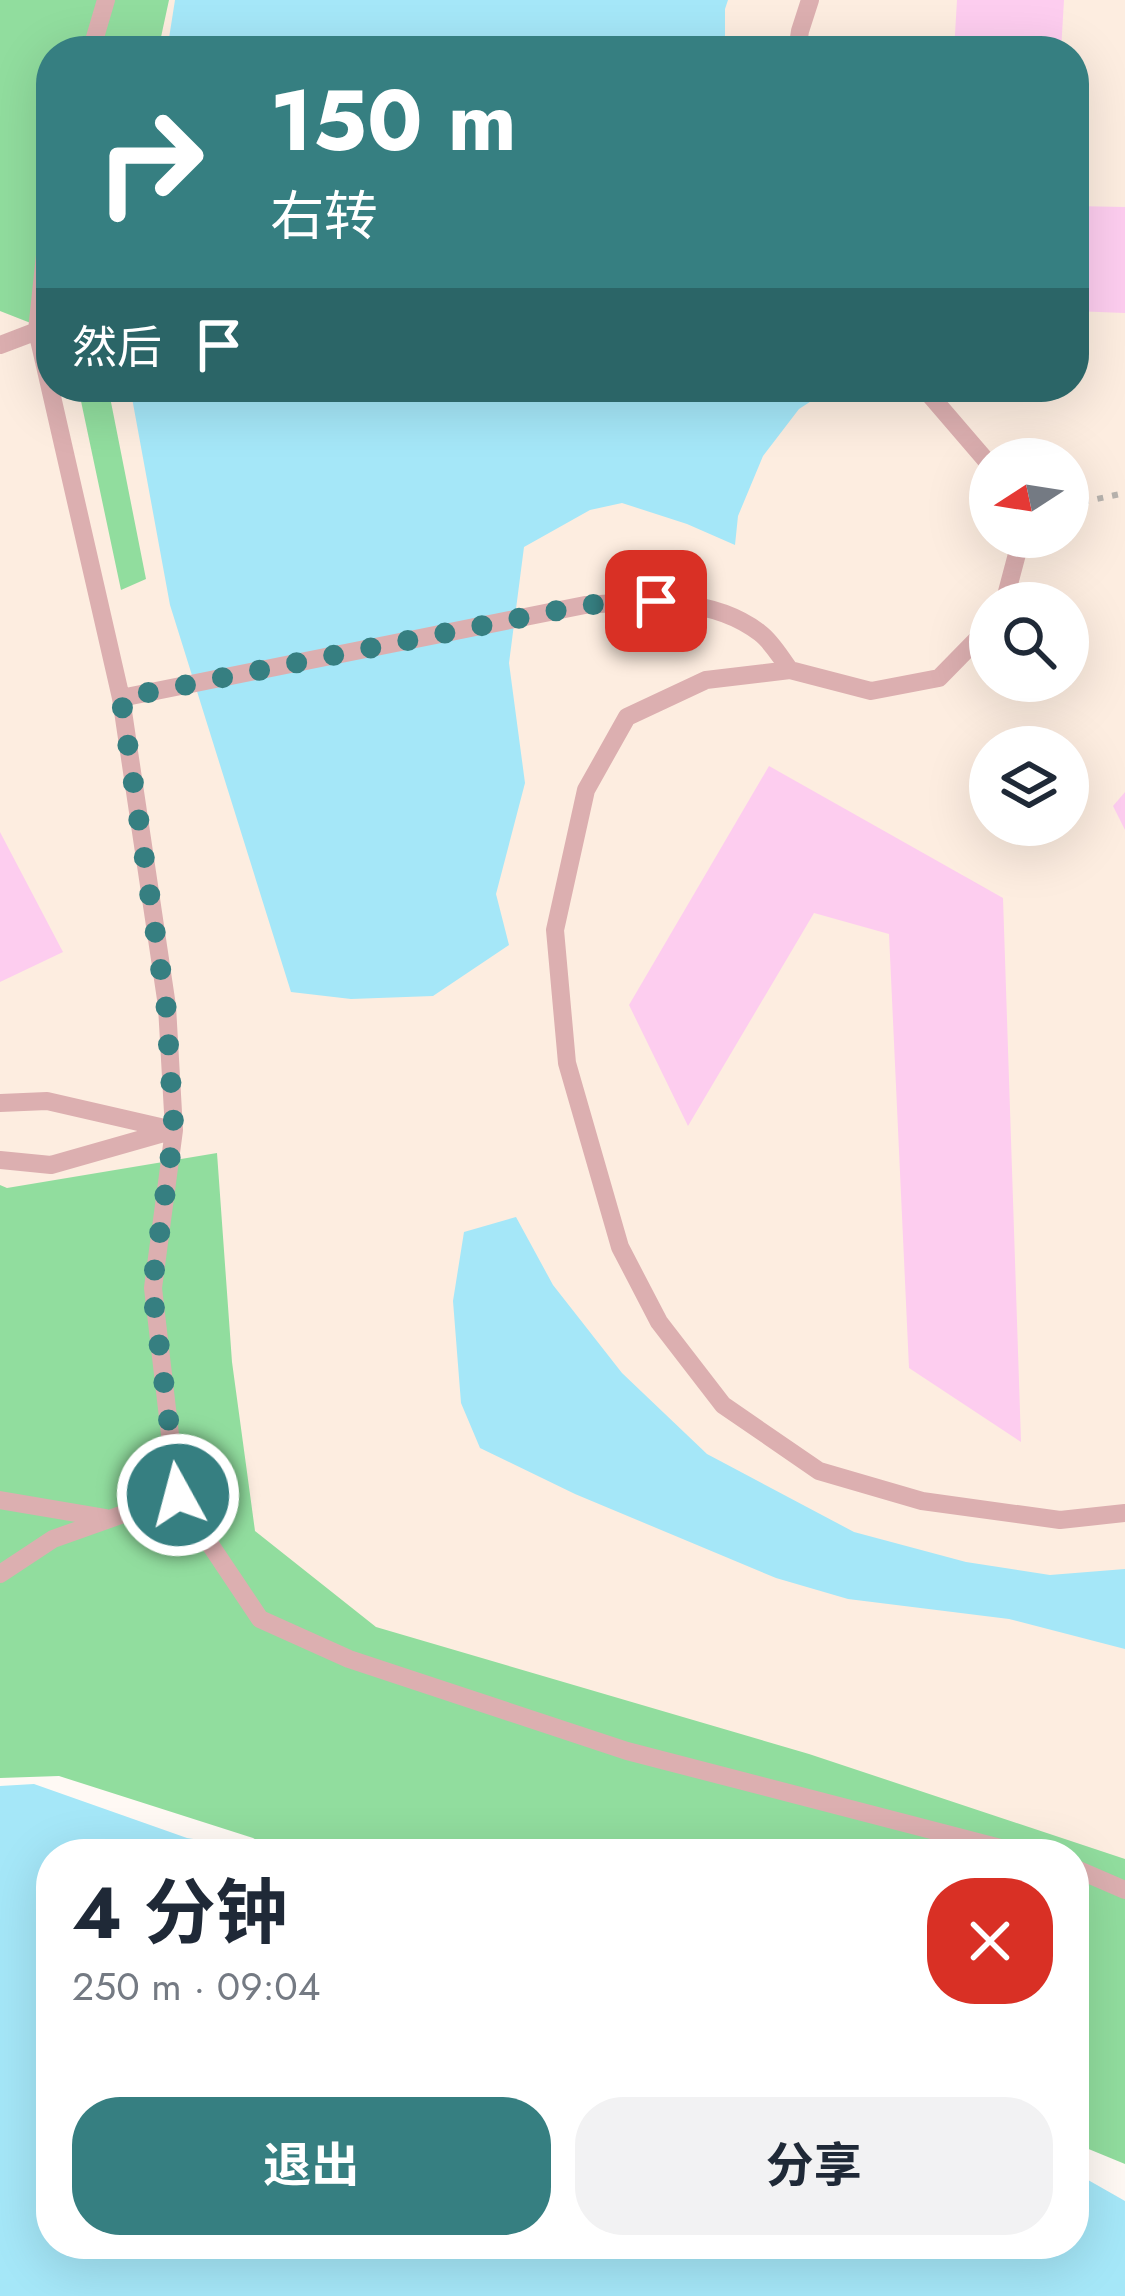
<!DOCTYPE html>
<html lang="zh">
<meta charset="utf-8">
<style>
body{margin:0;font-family:Jost,"Noto Sans SC",sans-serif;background:#f2f2f3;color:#1f2937;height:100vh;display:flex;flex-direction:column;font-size:45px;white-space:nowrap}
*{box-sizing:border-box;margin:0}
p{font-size:39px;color:#747a83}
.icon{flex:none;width:66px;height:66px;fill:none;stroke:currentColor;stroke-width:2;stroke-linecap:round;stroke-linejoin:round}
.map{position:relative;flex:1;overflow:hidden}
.sheet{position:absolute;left:36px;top:1839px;width:1053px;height:420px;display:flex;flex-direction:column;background:#fff;border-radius:48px;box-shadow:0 12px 48px #0002}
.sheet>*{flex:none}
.banner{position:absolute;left:36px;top:36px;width:1053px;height:366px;border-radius:48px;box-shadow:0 12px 48px #0002;background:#367f81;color:#fff;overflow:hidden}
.needle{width:78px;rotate:258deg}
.buttons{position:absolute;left:969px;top:438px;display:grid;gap:24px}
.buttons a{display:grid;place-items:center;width:120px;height:120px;border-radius:50%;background:#fff;box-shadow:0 12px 48px #0002;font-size:60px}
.pin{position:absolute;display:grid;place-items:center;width:102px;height:102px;color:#fff;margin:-51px;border-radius:24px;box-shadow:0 6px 18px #0006}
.me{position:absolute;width:132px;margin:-66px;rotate:353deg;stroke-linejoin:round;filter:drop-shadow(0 0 9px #0008)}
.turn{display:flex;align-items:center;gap:42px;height:252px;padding:0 36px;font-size:54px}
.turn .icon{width:156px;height:156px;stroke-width:2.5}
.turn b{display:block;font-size:84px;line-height:102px}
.then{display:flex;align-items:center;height:114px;padding:0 36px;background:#0003;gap:24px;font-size:45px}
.round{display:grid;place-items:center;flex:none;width:126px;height:126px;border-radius:48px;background:#f2f2f3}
.headline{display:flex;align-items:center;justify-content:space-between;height:204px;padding:0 36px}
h1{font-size:72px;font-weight:700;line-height:90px}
.button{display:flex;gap:24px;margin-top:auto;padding:24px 36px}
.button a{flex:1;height:138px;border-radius:48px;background:#367f81;color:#fff;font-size:48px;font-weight:700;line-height:138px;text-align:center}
.button a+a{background:#f2f2f3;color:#1f2937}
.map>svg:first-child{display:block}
.built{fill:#fdede0;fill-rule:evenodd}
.forest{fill:#91dd9e}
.water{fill:#a5e7f8}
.building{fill:#fdcdef}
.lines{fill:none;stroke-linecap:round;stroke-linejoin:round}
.path{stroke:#b8b3ae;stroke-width:6;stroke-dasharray:6 9;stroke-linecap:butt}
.service{stroke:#dcafb0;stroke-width:18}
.route{stroke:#367f81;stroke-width:21;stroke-dasharray:0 37.8}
</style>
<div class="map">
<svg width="1125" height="2296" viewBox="0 0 1125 2296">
<rect width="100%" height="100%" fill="#fff9f4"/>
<path class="built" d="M0,0H1125V2127L1074,1854L0,1656ZM51,51H1074V387H51ZM990,459H1068V537H990ZM990,603H1068V681H990ZM990,747H1068V825H990Z"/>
<path class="forest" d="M0,0H169L158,51H51V331L0,311Z
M78,387H108L146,579L121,590Z
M217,1153L232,1362L255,1531L376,1627L809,1754L1125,1859V2164L1074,2143V1854H282L253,1838L59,1776L0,1778V1185L7,1188Z"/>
<path class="water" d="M175,0H728L725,9V51H167Z
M130,387H833L799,409L763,456L738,516L735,545L687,524L622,503L590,510L524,547L509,663L525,783L496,894L509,945L433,996L351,999L291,992L170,605Z
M516,1217L553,1285L622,1373L707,1454L854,1532L966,1562L1050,1575L1125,1569V1649L1009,1619L848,1599L776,1578L575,1494L480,1448L461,1403L453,1301L464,1232Z
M34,1784L187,1838L244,1847L257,1854H51V2244H1074V2172L1125,2201V2296H0V1786Z"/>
<path class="building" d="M957,0H1064L1061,51H954Z
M1074,206L1125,207V313L1074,311Z
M769,766L1003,898L1021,1442L909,1368L889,934L814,913L688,1126L629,1005Z
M1125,792V830L1113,806Z
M0,832L63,952L0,982Z"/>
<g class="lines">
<path class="path" d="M1068,505L1125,493"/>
<path class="service" d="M91,51L106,0
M797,51L800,31L810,0
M51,198L37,331L121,698L167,1006L174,1130L153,1288L177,1495L260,1619L349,1659L627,1751L1024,1854
M0,345L37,331
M923,387L990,465
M1004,603L1017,554L1014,537
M990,626L939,678L871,691L790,670L706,680L627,717L586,790L555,930L567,1063L620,1247L659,1322L723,1405L819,1471L922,1501L1060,1520L1125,1513
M121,698L585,605C643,601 711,595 760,633C772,642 781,658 790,670
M0,1103L47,1101L169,1129
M0,1160L51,1165L174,1130
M0,1500L106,1518
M0,1574L53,1539L177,1495
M1074,1868L1125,1890"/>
</g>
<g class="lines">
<path class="route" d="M178,1495L152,1288L174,1130L166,1006L121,698L585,605L656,601"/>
</g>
</svg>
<div class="buttons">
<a><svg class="needle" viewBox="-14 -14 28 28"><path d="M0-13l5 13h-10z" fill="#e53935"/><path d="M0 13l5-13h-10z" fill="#747a83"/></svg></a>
<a><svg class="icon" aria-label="search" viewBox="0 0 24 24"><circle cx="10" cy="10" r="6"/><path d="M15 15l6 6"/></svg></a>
<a><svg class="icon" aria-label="layers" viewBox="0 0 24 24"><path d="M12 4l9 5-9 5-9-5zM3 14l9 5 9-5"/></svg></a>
</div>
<div class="pin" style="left:656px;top:601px;background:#d93025"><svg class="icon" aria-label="arrive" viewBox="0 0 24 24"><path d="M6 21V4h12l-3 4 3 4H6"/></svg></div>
<svg class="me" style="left:178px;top:1495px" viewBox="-20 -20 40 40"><circle r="17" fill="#367f81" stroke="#fff" stroke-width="3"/><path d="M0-11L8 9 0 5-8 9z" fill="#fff"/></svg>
<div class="banner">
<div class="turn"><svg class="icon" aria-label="right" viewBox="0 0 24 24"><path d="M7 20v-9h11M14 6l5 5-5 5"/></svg><div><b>150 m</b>右转</div></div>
<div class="then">然后<svg class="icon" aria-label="arrive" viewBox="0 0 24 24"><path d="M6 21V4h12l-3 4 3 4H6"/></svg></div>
</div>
<section class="sheet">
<div class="headline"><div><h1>4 分钟</h1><p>250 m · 09:04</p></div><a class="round" style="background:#d93025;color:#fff"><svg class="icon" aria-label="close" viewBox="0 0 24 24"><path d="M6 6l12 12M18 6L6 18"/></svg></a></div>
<div class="button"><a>退出</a><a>分享</a></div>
</section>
</div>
